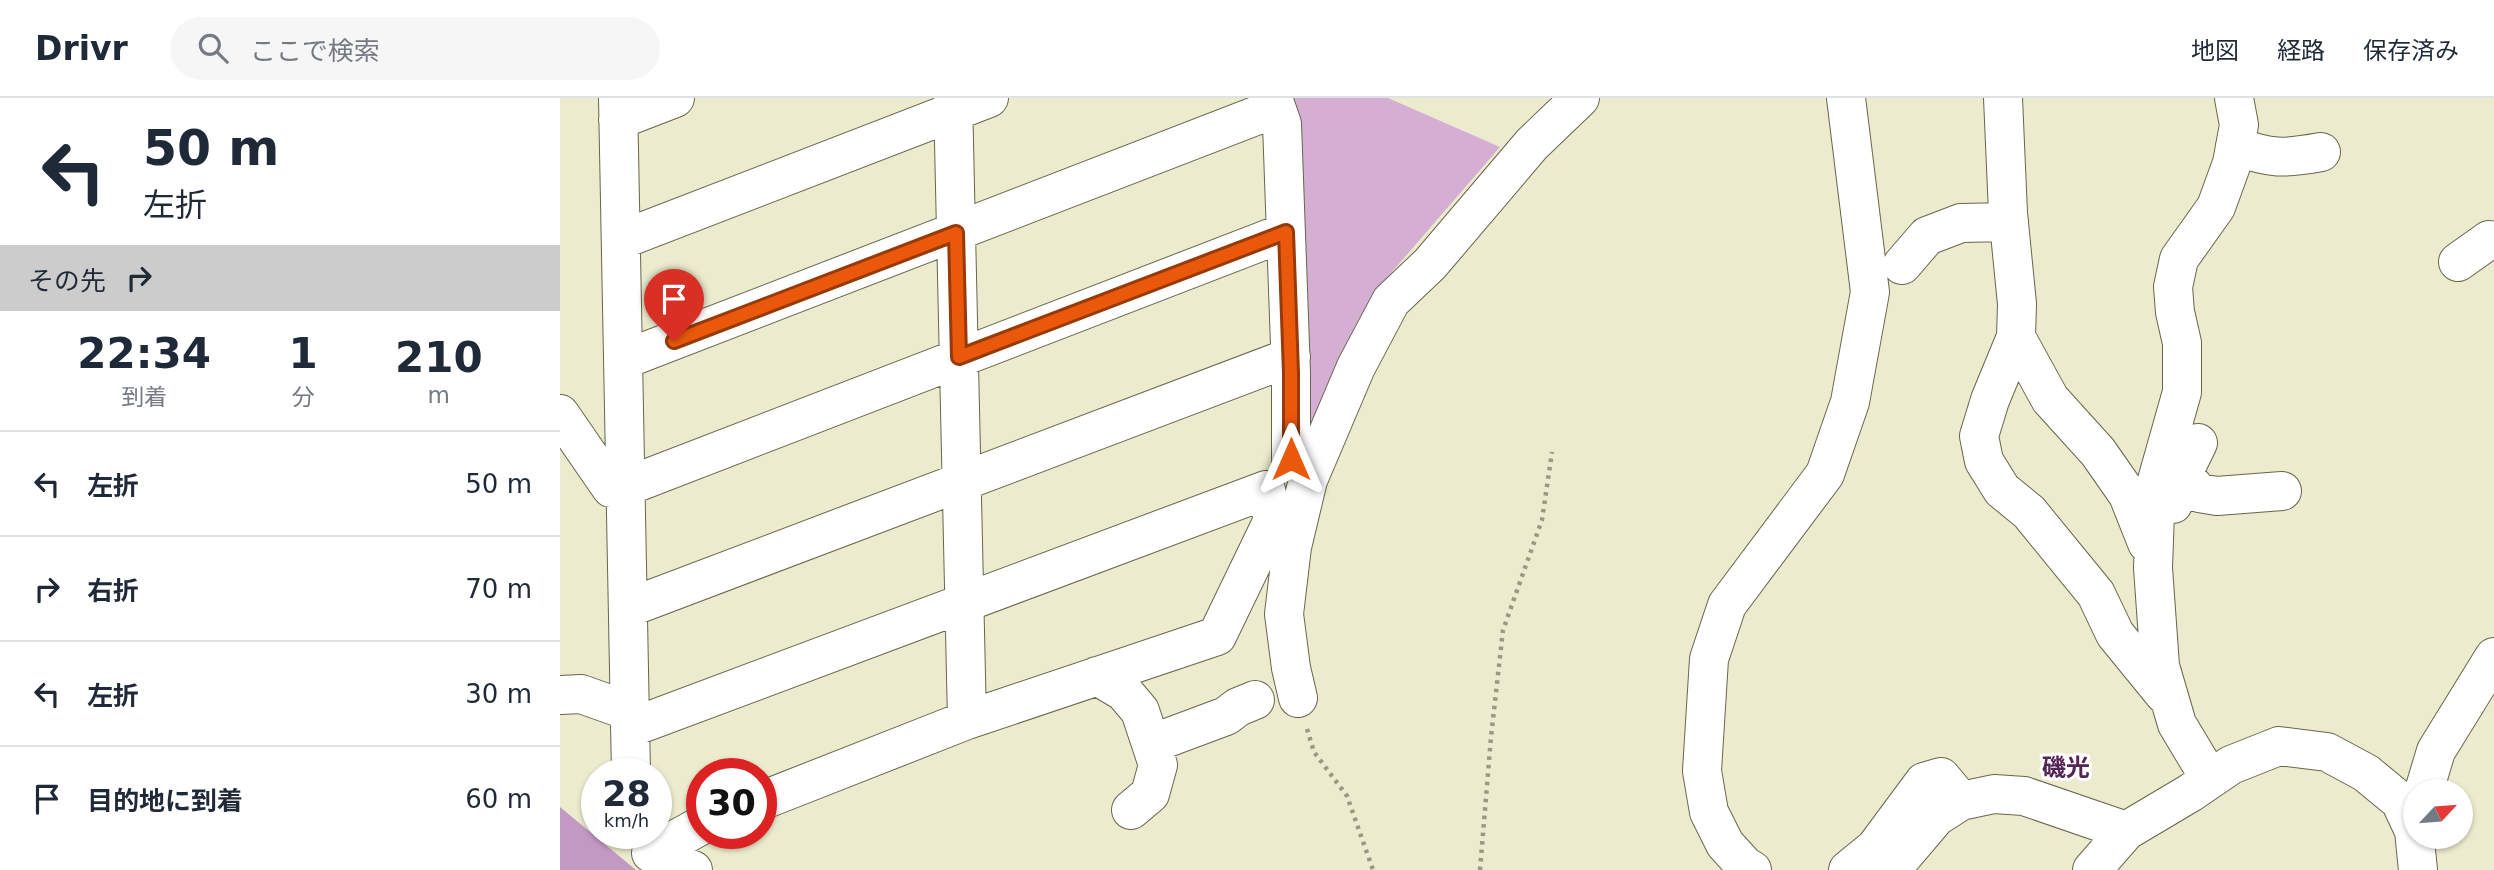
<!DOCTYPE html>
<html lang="ja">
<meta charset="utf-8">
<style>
body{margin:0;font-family:"DejaVu Sans","Noto Sans JP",sans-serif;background:#f6f6f7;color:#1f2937;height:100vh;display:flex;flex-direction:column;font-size:26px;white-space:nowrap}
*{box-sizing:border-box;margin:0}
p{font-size:23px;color:#747a83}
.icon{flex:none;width:38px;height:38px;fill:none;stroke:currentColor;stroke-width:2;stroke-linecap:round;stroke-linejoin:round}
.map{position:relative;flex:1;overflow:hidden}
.panel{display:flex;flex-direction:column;background:#fff;width:560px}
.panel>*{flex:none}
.guide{background:#fff;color:#1f2937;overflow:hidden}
.needle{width:46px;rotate:64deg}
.controls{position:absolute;left:1843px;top:681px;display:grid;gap:14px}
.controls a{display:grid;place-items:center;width:70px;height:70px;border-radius:50%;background:#fff;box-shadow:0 2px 5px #0004;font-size:35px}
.speed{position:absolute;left:21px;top:660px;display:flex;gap:14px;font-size:35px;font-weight:700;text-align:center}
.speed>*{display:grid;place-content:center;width:91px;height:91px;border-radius:50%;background:#fff;box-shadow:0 2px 5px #0004;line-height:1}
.speed small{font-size:18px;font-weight:400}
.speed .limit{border:10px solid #d22;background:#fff;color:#111}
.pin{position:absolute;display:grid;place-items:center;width:60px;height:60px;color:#fff;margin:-72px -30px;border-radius:50% 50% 50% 0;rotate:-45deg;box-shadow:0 0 7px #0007}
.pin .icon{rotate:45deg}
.me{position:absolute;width:77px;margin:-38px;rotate:0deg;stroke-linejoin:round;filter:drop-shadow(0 0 5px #0008)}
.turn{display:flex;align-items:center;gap:24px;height:147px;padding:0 28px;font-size:32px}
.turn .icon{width:91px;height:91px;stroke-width:2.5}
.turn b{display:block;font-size:49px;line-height:60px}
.then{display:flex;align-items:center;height:66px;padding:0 28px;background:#0003;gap:14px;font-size:26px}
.eta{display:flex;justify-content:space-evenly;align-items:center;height:119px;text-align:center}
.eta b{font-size:42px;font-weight:800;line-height:49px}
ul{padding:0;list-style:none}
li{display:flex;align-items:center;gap:21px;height:105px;padding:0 28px;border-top:2px solid #e0e1e3}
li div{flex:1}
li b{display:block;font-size:26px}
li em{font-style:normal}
header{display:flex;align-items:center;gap:42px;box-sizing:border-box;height:98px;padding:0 35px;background:#fff;border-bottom:2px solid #e0e1e3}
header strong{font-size:33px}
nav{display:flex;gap:38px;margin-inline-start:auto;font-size:24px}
.search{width:490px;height:63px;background:#f6f6f7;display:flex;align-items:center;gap:18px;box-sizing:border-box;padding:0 24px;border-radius:38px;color:#747a83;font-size:26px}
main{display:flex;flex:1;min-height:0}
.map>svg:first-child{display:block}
.green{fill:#d5aed4}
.forest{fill:#c299c2}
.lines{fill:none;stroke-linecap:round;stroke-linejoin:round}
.minor-casing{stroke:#67654c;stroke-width:40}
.path{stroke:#9a9883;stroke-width:4.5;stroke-dasharray:3.5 5;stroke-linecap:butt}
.minor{stroke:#fff;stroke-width:38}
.route-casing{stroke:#983908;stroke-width:18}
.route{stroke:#ea580c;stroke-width:12}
.labels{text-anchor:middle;stroke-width:6;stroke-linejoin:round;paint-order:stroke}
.quarter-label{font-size:24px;font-weight:bold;fill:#542455;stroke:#fff}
</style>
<header>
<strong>Drivr</strong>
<div class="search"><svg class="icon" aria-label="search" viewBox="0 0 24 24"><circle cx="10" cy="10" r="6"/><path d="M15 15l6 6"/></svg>ここで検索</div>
<nav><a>地図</a><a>経路</a><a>保存済み</a></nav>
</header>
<main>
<section class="panel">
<div class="guide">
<div class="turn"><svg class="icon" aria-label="left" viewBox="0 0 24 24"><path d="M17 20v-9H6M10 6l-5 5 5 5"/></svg><div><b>50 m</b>左折</div></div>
<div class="then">その先<svg class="icon" aria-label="right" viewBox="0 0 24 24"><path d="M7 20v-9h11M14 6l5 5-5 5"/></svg></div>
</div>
<div class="eta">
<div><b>22:34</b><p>到着</p></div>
<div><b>1</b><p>分</p></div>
<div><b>210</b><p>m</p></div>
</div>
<ul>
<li><svg class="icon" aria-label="left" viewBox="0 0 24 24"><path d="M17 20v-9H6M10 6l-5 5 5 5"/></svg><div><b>左折</b></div><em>50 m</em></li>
<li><svg class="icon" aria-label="right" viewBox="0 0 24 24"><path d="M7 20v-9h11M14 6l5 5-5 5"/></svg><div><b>右折</b></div><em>70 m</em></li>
<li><svg class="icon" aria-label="left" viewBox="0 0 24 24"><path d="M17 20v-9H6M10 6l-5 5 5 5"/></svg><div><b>左折</b></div><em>30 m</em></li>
<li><svg class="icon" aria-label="arrive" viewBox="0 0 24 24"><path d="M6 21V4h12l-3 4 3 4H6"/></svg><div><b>目的地に到着</b></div><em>60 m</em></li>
</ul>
</section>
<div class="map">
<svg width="1934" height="772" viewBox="0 0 1934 772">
<rect width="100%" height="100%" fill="#edebce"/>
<path class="green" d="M728,0H828L940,49L812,197L745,349Z"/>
<path class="forest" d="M0,709L76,772H0Z"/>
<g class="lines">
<g class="minor-casing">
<path id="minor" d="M58,0L71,676
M713,0L722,26L731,275V361
M1443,0L1448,115L1457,206L1456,239L1490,301L1538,354L1568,397L1587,445
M58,22L115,0
M1675,48C1711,61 1723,61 1761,54
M61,142L429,0
M1898,164L1929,142L1934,143
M1342,167L1367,138L1401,125L1449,124
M1456,239L1430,302L1419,338L1424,363L1442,392L1469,414L1536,496L1555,536L1604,596
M63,262L716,10
M0,316L51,390L65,389L726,134
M1623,376L1639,395L1657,398L1722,393
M1613,406L1616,390L1638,345
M68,510L731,259
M537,578L564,594L580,613L598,667L590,696L571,712
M0,597L21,596L69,613
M738,600L731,570L724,516L732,449L748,382L796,269L831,203L870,166L972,46L1020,0
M70,630L706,392L713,422L657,538L407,622
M591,646L666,618L678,609L695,602
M1650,681L1617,626L1600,568L1593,470L1596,386L1622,294V245L1615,214L1613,189L1619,161L1656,109L1672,65L1679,27L1674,0
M1864,693L1876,653L1934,559
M201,703L407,622L393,0
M91,755L142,727
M91,755L133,772
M1192,772L1185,768L1165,746L1149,714L1142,673L1149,561L1167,507L1265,376L1290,304L1310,194L1286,0
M1288,772L1315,750L1364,684L1381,679L1401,703
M1331,772L1376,719L1401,703L1434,696L1464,698L1566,733L1630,695L1671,667L1719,648L1767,654L1806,675L1840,703L1854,733L1858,772
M1532,772L1566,733"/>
</g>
<path class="path" d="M747,631L754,654L787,698L813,772
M920,772L931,639L943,532L982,422L992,354"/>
<use href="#minor" class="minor"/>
</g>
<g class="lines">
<g class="route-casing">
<path id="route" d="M114,243L396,135L399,259L726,134L731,275V361"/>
</g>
<use href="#route" class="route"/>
</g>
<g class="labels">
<g class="quarter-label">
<text x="1506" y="678">磯光</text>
</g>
</g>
</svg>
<div class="controls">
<a><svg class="needle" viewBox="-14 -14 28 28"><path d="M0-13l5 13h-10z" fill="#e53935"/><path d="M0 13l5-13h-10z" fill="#747a83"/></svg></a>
</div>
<div class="speed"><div>28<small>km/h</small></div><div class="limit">30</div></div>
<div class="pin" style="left:114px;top:243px;background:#d93025"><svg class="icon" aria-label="arrive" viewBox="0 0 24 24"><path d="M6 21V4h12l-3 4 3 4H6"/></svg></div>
<svg class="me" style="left:731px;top:361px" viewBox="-20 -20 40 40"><path d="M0-17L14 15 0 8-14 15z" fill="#ea580c" stroke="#fff" stroke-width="4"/></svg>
</div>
</main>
